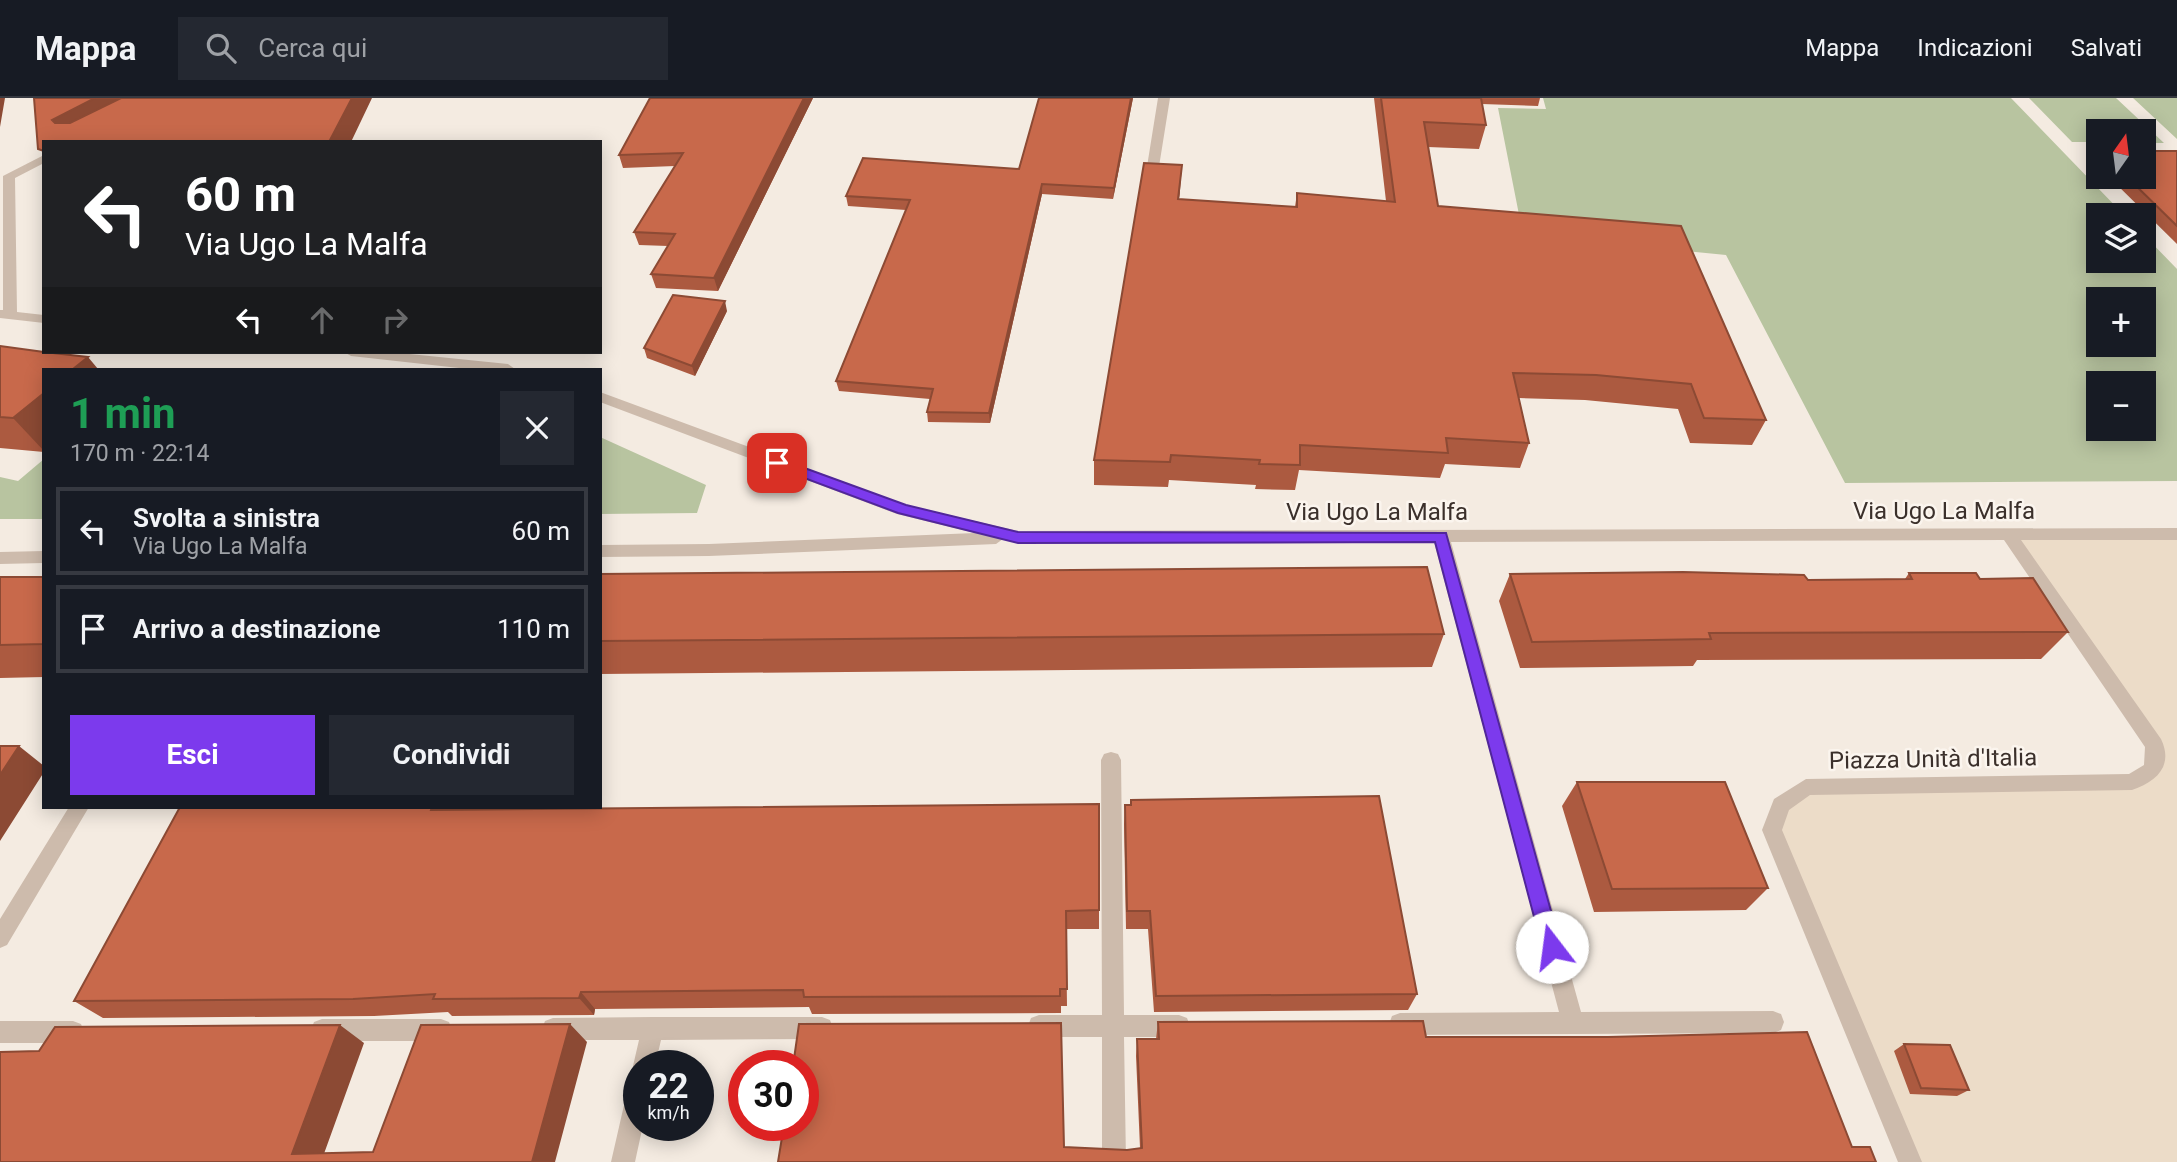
<!DOCTYPE html>
<html lang="it">
<meta charset="utf-8">
<style>
body{margin:0;font-family:Roboto,sans-serif;background:#242831;color:#f1f3f6;height:100vh;display:flex;flex-direction:column;font-size:26px;white-space:nowrap}
*{box-sizing:border-box;margin:0}
p{font-size:23px;color:#9ea1a6}
.icon{flex:none;width:38px;height:38px;fill:none;stroke:currentColor;stroke-width:2;stroke-linecap:round;stroke-linejoin:round}
.map{position:relative;flex:1;overflow:hidden}
.side{position:absolute;left:42px;top:270px;width:560px;height:441px;display:flex;flex-direction:column;background:#171b24;border-radius:0px;box-shadow:0 4px 18px #0003}
.side>*{flex:none}
.top-card{position:absolute;left:42px;top:42px;width:560px;height:214px;border-radius:0px;box-shadow:0 4px 18px #0003;background:#202124;color:#fff;overflow:hidden}
.needle{width:46px;rotate:14deg}
.tools{position:absolute;left:2086px;top:21px;display:grid;gap:14px}
.tools a{display:grid;place-items:center;width:70px;height:70px;border-radius:0px;background:#171b24;box-shadow:0 4px 18px #0003;font-size:35px}
.speed{position:absolute;left:623px;top:952px;display:flex;gap:14px;font-size:35px;font-weight:700;text-align:center}
.speed>*{display:grid;place-content:center;width:91px;height:91px;border-radius:50%;background:#171b24;box-shadow:0 4px 18px #0003;line-height:1}
.speed small{font-size:18px;font-weight:400}
.speed .limit{border:10px solid #d22;background:#fff;color:#111}
.pin{position:absolute;display:grid;place-items:center;width:60px;height:60px;color:#fff;margin:-30px;border-radius:14px;box-shadow:0 4px 10px #0006}
.me{position:absolute;width:77px;margin:-38px;rotate:345deg;stroke-linejoin:round;filter:drop-shadow(0 0 5px #0008)}
.turn{display:flex;align-items:center;gap:24px;height:147px;padding:0 28px;font-size:32px}
.turn .icon{width:91px;height:91px;stroke-width:2.5}
.turn b{display:block;font-size:49px;line-height:60px}
.lanes{display:flex;align-items:center;height:66px;padding:0 28px;background:#0003;justify-content:center;gap:35px;direction:ltr}
.lanes .off{opacity:.35}
.round{display:grid;place-items:center;flex:none;width:74px;height:74px;border-radius:0px;background:#242831}
.headline{display:flex;align-items:center;justify-content:space-between;height:119px;padding:0 28px}
h1{font-size:42px;font-weight:700;line-height:52px;color:#1e9e55}
.primary-button{display:flex;gap:14px;margin-top:auto;padding:14px 28px}
.primary-button a{flex:1;height:80px;border-radius:0px;background:#7c3aed;color:#fff;font-size:28px;font-weight:700;line-height:80px;text-align:center}
.primary-button a+a{background:#242831;color:#f1f3f6}
ul{padding:0;list-style:none}
li{display:flex;align-items:center;gap:21px;height:88px;margin:0 14px 10px;padding:0 14px;border:4px solid #363941;border-radius:0px}
li div{flex:1}
li b{display:block;font-size:26px}
li em{font-style:normal}
header{display:flex;align-items:center;gap:42px;box-sizing:border-box;height:98px;padding:0 35px;background:#171b24;border-bottom:2px solid #363941}
header strong{font-size:33px}
nav{display:flex;gap:38px;margin-inline-start:auto;font-size:24px}
.search{width:490px;height:63px;background:#242831;display:flex;align-items:center;gap:18px;box-sizing:border-box;padding:0 24px;border-radius:0px;color:#9ea1a6;font-size:26px}
.map>svg:first-child{display:block}
.green{fill:#b8c4a0;fill-rule:evenodd}
.plaza{fill:#ecdcc8}
.lines{fill:none;stroke-linecap:round;stroke-linejoin:round}
.street{fill:#cdbbac;fill-rule:evenodd}
.wall{fill:#ac5a40}
.shaded-wall{fill:#8c4a34}
.building{fill:#c8694b;stroke:#8c4a34;stroke-width:2}
.route{fill:#7c3aed;stroke:#51269a;stroke-width:2}
.labels{text-anchor:middle;stroke-width:5;stroke-linejoin:round;paint-order:stroke}
.street-label{font-size:24px;fill:#3b302b;stroke:#fbf5ee}
</style>
<header>
<strong>Mappa</strong>
<div class="search"><svg class="icon" aria-label="search" viewBox="0 0 24 24"><circle cx="10" cy="10" r="6"/><path d="M15 15l6 6"/></svg>Cerca qui</div>
<nav><a>Mappa</a><a>Indicazioni</a><a>Salvati</a></nav>
</header>
<div class="map">
<svg width="2177" height="1064" viewBox="0 0 2177 1064">
<rect width="100%" height="100%" fill="#f4ebe1"/>
<path class="green" d="M1543,0H2011L2124,117H2098V163H2144V137L2177,171V383L1845,385L1726,157L1523,137L1498,10L1546,11ZM2098,201H2144V247H2098ZM2098,285H2144V331H2098Z
M2029,0H2116L2164,45H2144V33H2098V44H2072Z
M2133,0H2177V41Z
M600,339L706,387L697,415L600,416Z
M44,361V421H0V379L18,383Z"/>
<path class="plaza" d="M2009,437L2177,439V1064H1910L1772,732L1806,689L2132,684L2153,671V647Z"/>
<g class="lines">
<path class="street" d="M1158,0H1170L1157,81L1151,85L1145,81Z
M44,57V65L15,80L17,214L44,217V225L0,220V212H3V78Z
M344,254H390L508,266L515,271H468L351,258Z
M600,294L906,407L1018,433L2177,430V442H2021L2161,641C2174,668 2156,684 2132,692L1810,697L1789,712L1782,732L1922,1064H1898L1762,732L1774,701L1806,681L2129,676L2144,667L2145,649L2004,442L1451,444L1581,914L1773,913L1781,916L1784,924L1781,932L1773,935L1400,937L1392,934L1389,926L1392,918L1400,915L1559,914L1434,444L1018,445L1003,441L996,446L709,458L600,459V447L709,446L975,435L897,416L600,304Z
M44,453V465L0,466V454Z
M1111,654L1118,656L1121,662L1124,917H1179L1187,920L1190,928L1187,936L1179,939H1124L1126,1064H1102V939H1039L1031,936L1028,928L1031,920L1039,917H1102L1101,662L1104,656Z
M69,709H89L7,847L0,850V821Z
M653,919H822L830,922L833,930L830,938L822,941L661,942L655,968H639V977L633,968L639,942H553L545,939L542,931L545,923L553,920Z
M322,921H441L449,924L452,932L449,940L441,943H322L314,940L311,932L314,924Z
M0,923H73L81,926L84,934L81,942L73,945H0Z
M639,983V1027H643L635,1064H611L627,994L631,986Z"/>
</g>
<path class="wall" d="M813,0L718,193L656,190L651,176L668,148L639,147L634,134L675,68L623,70L619,57Z
M1133,0L1113,101L1042,96L990,325L928,324L927,314L930,301L839,293L836,283L906,112L848,108L846,98L1019,71Z
M1374,0H1540L1538,8L1482,6L1486,27L1479,51L1428,49L1438,108L1766,322L1752,347L1690,345L1678,311L1585,302L1519,300L1529,345L1520,370L1445,366L1440,380L1299,372L1295,392L1255,391L1256,387L1169,382L1168,389L1094,387V362L1180,92L1179,101L1295,109L1297,95L1386,103Z
M2177,53V146L2109,79H2144Z
M2098,55V68L2093,63Z
M727,213L695,278L647,260L644,250Z
M0,248L44,271V354L0,350Z
M1909,475L1980,481L2068,534L2041,561L1697,562L1693,568L1520,570L1499,503L1510,476L1808,482L1905,481Z
M600,476L1444,536L1432,569L600,576Z
M0,479H44V579L0,580Z
M1577,684L1768,790L1746,812L1594,814L1562,708Z
M1099,706V831H1066L1067,908H1061V915L812,916L809,909L595,911L594,917L452,918L448,914L374,918L103,920L74,903L180,709H457L455,712Z
M1125,707L1417,896L1408,912L1154,914L1148,831H1126L1124,726Z
M1158,924L1426,939L1852,1049L778,1064L1064,1050L1127,1052L1140,1050L1136,958L1137,941H1156Z
M1904,946L1969,992L1957,998L1910,996L1894,953Z"/>
<path class="shaded-wall" d="M0,0H5L0,29Z
M95,0H124L67,43L52,22Z
M352,0H372L351,44H329Z
M804,0H813L718,193L714,180Z
M1131,0H1133L1113,101L1114,90Z
M1182,67L1180,92L1176,126L1178,101Z
M1042,86V96L990,325L989,315Z
M725,203L727,213L695,278L692,268Z
M88,259L98,271H73Z
M44,295V353L13,320Z
M19,648L44,668V674L0,743V677Z
M432,709H457L448,732L431,712Z
M581,894L595,911L594,917L579,900Z
M570,926L587,944L555,1064H532Z
M340,927L364,945L321,1064L292,1056Z"/>
<path class="building" d="M34,0H95L52,22L55,25H70L121,0H352L329,44H44V53L38,51Z
M650,0H804L714,180L651,176L675,136L634,134L683,55L619,57Z
M1039,0H1131L1114,90L1042,86L989,315L927,314L933,291L836,283L910,102L846,98L863,60L1019,71Z
M1381,0H1481L1486,27L1424,24L1438,108L1681,128L1766,322L1704,320L1691,286L1596,277L1513,275L1529,345L1446,340L1448,355L1300,347V367L1259,366L1260,362L1171,357L1170,364L1094,362L1144,65L1182,67L1178,101L1297,109V95L1395,104Z
M2144,53H2177V128L2127,79H2144Z
M673,197L725,203L692,268L644,250Z
M0,248L44,254L88,259L73,271H44V295L13,320L0,319Z
M1427,469L1444,536L600,543V476Z
M1683,474L1804,477L1808,482L1912,481L1909,475H1976L1980,481L2033,480L2068,534L1709,535L1711,541L1532,544L1510,476Z
M0,479H44V546L0,547Z
M0,648H19L0,677Z
M1577,684H1725L1768,790L1612,791Z
M1379,698L1417,896L1156,898L1150,813H1127L1125,707H1131V702Z
M1099,706V812L1066,813L1067,891H1060V898L804,899L803,892L581,894L579,900L433,901L435,896L353,901L74,903L180,709H432L431,712Z
M1423,923L1426,939H1608L1807,934L1852,1049H1870L1876,1064H778L784,1027H803V968H793L799,926L1061,925L1064,1049L1127,1052L1142,1050L1137,941H1159L1158,924Z
M570,926L532,1064H0V954L39,953L55,929L340,927L292,1056L373,1054L421,927Z
M1904,946L1950,947L1969,992L1921,990Z"/>
<path class="route" d="M777,360L906,407L1018,434L1446,435L1561,849L1559,855L1552,858L1545,855L1542,849L1435,444L1018,445L898,415L772,368L770,365Z"/>
<g class="labels">
<g class="street-label">
<text x="1944" y="421">Via Ugo La Malfa</text>
<text x="1377" y="422">Via Ugo La Malfa</text>
<text transform="translate(1933 661) rotate(-1)" y="8">Piazza Unità d'Italia</text>
</g>
</g>
</svg>
<div class="tools">
<a><svg class="needle" viewBox="-14 -14 28 28"><path d="M0-13l5 13h-10z" fill="#e53935"/><path d="M0 13l5-13h-10z" fill="#9ea1a6"/></svg></a>
<a><svg class="icon" aria-label="layers" viewBox="0 0 24 24"><path d="M12 4l9 5-9 5-9-5zM3 14l9 5 9-5"/></svg></a>
<a>+</a>
<a>−</a>
</div>
<div class="speed"><div>22<small>km/h</small></div><div class="limit">30</div></div>
<div class="pin" style="left:777px;top:365px;background:#d93025"><svg class="icon" aria-label="arrive" viewBox="0 0 24 24"><path d="M6 21V4h12l-3 4 3 4H6"/></svg></div>
<svg class="me" style="left:1552px;top:849px" viewBox="-20 -20 40 40"><circle r="19" fill="#fff"/><path d="M0-13L10 11 0 6-10 11z" fill="#7c3aed"/></svg>
<div class="top-card">
<div class="turn"><svg class="icon" aria-label="left" viewBox="0 0 24 24"><path d="M17 20v-9H6M10 6l-5 5 5 5"/></svg><div><b>60 m</b>Via Ugo La Malfa</div></div>
<div class="lanes"><svg class="icon" aria-label="left" viewBox="0 0 24 24"><path d="M17 20v-9H6M10 6l-5 5 5 5"/></svg><svg class="icon off" aria-label="ahead" viewBox="0 0 24 24"><path d="M12 20V5M6 11l6-6 6 6"/></svg><svg class="icon off" aria-label="right" viewBox="0 0 24 24"><path d="M7 20v-9h11M14 6l5 5-5 5"/></svg></div>
</div>
<section class="side">
<div class="headline"><div><h1>1 min</h1><p>170 m · 22:14</p></div><a class="round"><svg class="icon" aria-label="close" viewBox="0 0 24 24"><path d="M6 6l12 12M18 6L6 18"/></svg></a></div>
<ul>
<li><svg class="icon" aria-label="left" viewBox="0 0 24 24"><path d="M17 20v-9H6M10 6l-5 5 5 5"/></svg><div><b>Svolta a sinistra</b><p>Via Ugo La Malfa</p></div><em>60 m</em></li>
<li><svg class="icon" aria-label="arrive" viewBox="0 0 24 24"><path d="M6 21V4h12l-3 4 3 4H6"/></svg><div><b>Arrivo a destinazione</b></div><em>110 m</em></li>
</ul>
<div class="primary-button"><a>Esci</a><a>Condividi</a></div>
</section>
</div>
